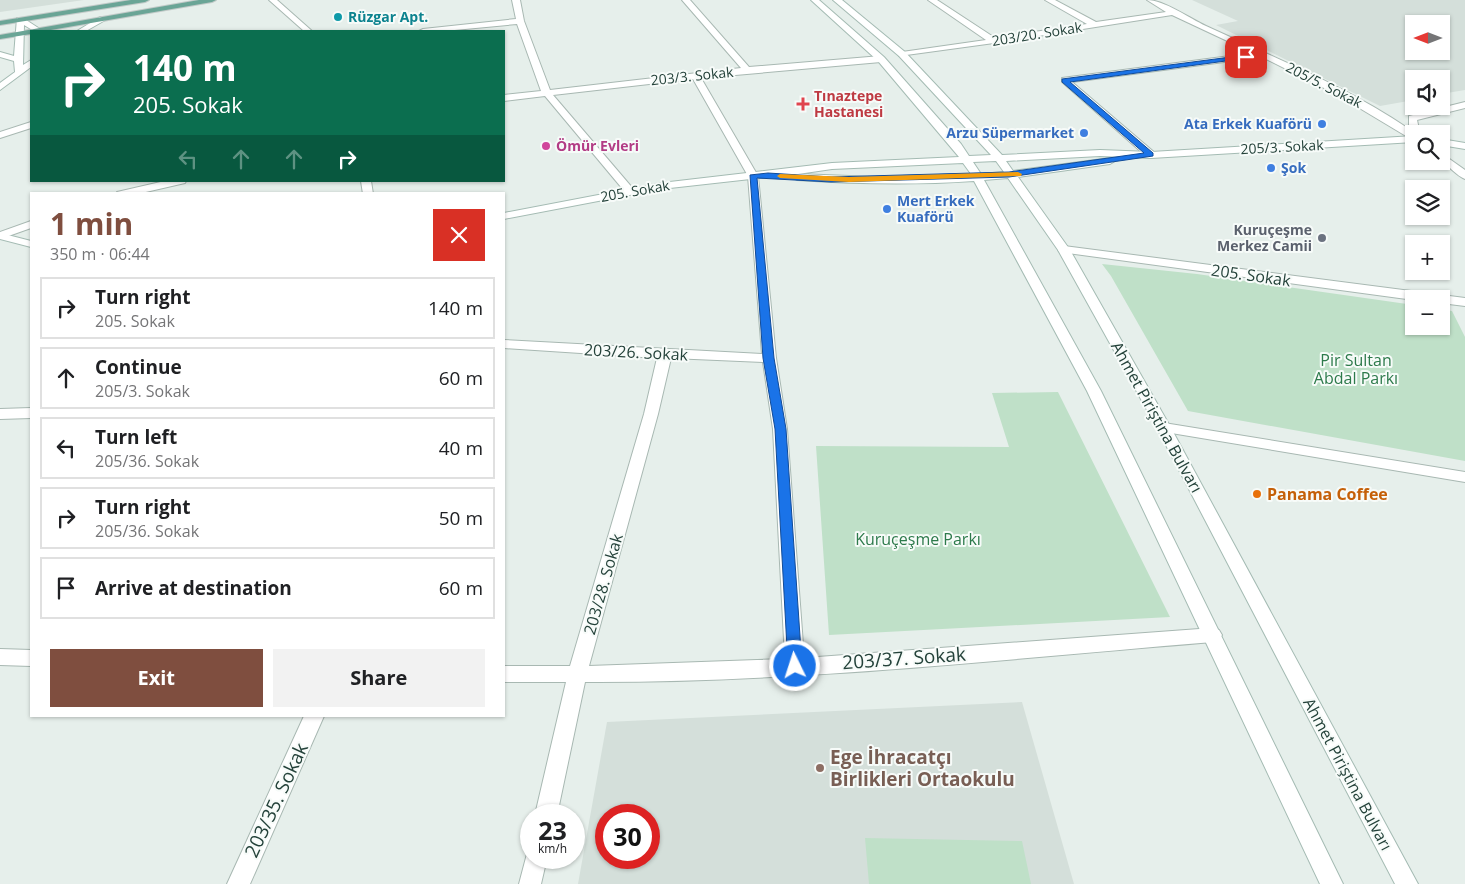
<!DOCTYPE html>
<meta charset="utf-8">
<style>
body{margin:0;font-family:"Open Sans",sans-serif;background:#f2f2f2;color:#202124;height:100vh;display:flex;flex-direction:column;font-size:19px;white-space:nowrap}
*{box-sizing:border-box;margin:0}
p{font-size:16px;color:#757577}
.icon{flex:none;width:28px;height:28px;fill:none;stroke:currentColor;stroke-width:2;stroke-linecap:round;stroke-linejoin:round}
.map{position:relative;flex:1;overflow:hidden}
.side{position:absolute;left:30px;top:192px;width:475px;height:525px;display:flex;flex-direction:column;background:#fff;border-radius:0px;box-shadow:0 1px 4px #0004}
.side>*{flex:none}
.top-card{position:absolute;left:30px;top:30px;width:475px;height:152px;border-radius:0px;box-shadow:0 1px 4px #0004;background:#0b6e4f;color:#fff;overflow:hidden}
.needle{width:32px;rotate:270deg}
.controls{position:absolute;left:1405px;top:15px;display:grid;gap:10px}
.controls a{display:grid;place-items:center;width:45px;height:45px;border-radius:0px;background:#fff;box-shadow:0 1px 4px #0004;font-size:25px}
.speed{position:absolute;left:520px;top:804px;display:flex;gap:10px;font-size:25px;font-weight:700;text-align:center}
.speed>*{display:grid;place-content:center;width:65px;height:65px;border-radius:50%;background:#fff;box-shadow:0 1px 4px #0004;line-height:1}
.speed small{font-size:12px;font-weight:400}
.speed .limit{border:8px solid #d22;background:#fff;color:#111}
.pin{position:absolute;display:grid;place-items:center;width:42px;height:42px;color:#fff;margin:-21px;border-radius:10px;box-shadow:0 2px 8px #0006}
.me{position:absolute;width:55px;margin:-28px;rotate:356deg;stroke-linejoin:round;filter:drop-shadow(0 0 4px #0008)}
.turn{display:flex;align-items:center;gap:18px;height:105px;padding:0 20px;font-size:22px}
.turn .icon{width:65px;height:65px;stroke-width:2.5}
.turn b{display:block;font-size:35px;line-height:42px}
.lanes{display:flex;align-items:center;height:48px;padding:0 20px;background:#0003;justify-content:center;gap:25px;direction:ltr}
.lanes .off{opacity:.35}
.round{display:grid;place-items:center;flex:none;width:52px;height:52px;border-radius:0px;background:#f2f2f2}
.summary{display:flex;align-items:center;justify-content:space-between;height:85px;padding:0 20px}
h1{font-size:30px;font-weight:700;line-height:38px;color:#7f4e3f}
.action{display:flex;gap:10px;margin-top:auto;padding:10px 20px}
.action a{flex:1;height:58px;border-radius:0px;background:#7f4e3f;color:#fff;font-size:20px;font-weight:700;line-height:58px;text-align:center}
.action a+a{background:#f2f2f2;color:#202124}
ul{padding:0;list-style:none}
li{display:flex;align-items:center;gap:15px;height:62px;margin:0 10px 8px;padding:0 10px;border:2px solid #e0e0e0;border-radius:0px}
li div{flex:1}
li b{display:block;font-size:19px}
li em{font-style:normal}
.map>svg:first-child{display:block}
.built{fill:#d4dfda;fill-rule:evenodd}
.green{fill:#bfe0c8}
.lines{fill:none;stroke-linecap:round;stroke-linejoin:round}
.street-casing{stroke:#a8b8b2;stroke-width:2}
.secondary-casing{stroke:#a4bbb3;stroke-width:2}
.primary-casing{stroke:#c2cac8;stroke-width:2}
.street{fill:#fff;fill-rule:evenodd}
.secondary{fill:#fff;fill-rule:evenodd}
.primary{fill:#6aa596;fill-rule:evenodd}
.route{fill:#1a73e8;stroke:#114b97}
.slow{fill:#f59e0b}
.culture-dot{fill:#0f9aa8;stroke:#f7fbf9;stroke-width:2}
.health-dot{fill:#e0444e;stroke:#f7fbf9;stroke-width:2}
.shop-dot{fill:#3f7fe0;stroke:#f7fbf9;stroke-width:2}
.hotel-dot{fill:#d1479c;stroke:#f7fbf9;stroke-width:2}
.worship-dot{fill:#6b7280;stroke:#f7fbf9;stroke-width:2}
.food-dot{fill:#e8710a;stroke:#f7fbf9;stroke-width:2}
.education-dot{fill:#8d6e63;stroke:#f7fbf9;stroke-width:2}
.labels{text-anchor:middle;stroke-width:4;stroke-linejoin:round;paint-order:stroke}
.far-culture-label{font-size:14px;font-weight:bold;fill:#0d838f;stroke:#f7fbf9;text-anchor:start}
.far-street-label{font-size:14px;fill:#24423a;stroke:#f7fbf9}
.far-health-label{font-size:14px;font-weight:bold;fill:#be3a42;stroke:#f7fbf9;text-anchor:start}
.far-shop-label{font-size:14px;font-weight:bold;fill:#366cbe;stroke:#f7fbf9;text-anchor:end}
.far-hotel-label{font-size:14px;font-weight:bold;fill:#b23c85;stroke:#f7fbf9;text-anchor:start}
.far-worship-label{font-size:14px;font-weight:bold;fill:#5b616d;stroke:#f7fbf9;text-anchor:end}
.street-label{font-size:16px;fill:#24423a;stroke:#f7fbf9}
.park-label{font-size:16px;fill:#2d7a4b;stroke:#f7fbf9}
.food-label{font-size:16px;font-weight:bold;fill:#c56008;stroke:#f7fbf9;text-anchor:start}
.near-street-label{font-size:19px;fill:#24423a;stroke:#f7fbf9}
.near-education-label{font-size:19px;font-weight:bold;fill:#785e54;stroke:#f7fbf9;text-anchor:start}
</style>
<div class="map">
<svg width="1465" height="884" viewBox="0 0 1465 884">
<rect width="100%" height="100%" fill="#e6efeb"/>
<path class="built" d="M0,0H84L0,12Z
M1192,0H1465V90L1441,94V79H1414V100L1380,106L1216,25L1238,21ZM1414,24H1441V51H1414Z
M1022,702L1074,884H578L607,722ZM606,815H649V858H606Z"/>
<path class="green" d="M1102,264L1197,274L1414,305V326H1441V309L1452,311L1465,337V461L1188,411L1111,276Z
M1058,392L1170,617L829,635L816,446L1009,447L992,393Z
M865,838L1022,841L1031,884H869Z"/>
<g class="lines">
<g class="street-casing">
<path id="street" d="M269,0H277L312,31H304Z
M512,0H520L524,21L550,90L741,68L682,0H690L749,67L881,56L885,59L881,62L701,78L758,176L776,358L787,429L804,658L1213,628L1219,630L1222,635L1219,640L1213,642C1004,659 795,683 585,682L557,815H535L566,682H504V666H570L644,414L657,358L504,348V340L762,354L748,176L693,79L553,95L635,191L634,193H626L545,96L504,101V95L541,91L517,24L444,31H419L423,29L516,19ZM671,358L763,362L773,429L785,659L589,666L658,414Z
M928,0H937L995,38L1087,24L1045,0H1055L1096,22L1166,12L1147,0C1164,0 1189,18 1206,26C1275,58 1346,86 1409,129V116L1465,102V108L1417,120L1420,134H1414V140L1411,139L1336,94L1262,57L1072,82L1155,153L1156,155L1151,158L1147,157L1062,82V78L1253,53L1172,15L994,43L899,56V52H902L986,40Z
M31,122V128L0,138V132Z
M1441,153L1465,170V179C1457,176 1449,166 1441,161Z
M165,181H186L185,183L137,194H116L117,192Z
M361,181H371L373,194H363Z
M31,221V228L0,239V232Z
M1064,246L1465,298V306L1441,303V299L1414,300L1060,252L1058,250Z
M31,408V418L0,419V409Z
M1164,423L1465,472V482L1159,431L1157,428L1159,425Z
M0,649L31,650V666L0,665Z
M304,716H324L250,884H227Z
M531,849V858H547L541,884H519L528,850Z"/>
</g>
<g class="secondary-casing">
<path id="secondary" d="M811,0H819L884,57L961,144L969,156L991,155L899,56L833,0H842L905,52L1002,155L1100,150L1151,152L1414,136V142L1151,158L1100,156L1006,161L1013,171L1110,158L1115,161L1110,164L1018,177L1070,250L1171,428L1418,884H1395L1157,428L1058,250L1008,178L984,180L1101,391L1343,884H1320L1087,391L974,181C915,185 856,184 797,180L792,177L796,174L661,189L504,219V213L661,183L832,163L959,157L878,61ZM996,161L1004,172L981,174L973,162ZM963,163L971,174L875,177L798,174L832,169Z
M100,17L107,19L86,31H77Z
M17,18H23L43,31H34L24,25L23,65L31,60V67L0,90V83L15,72L14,61L0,57V52L14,56Z
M1441,139L1465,143V149L1441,145Z
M0,233L31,241V247L0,239Z"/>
</g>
<g class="primary-casing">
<path id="primary" d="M131,0H149L145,2L0,25V21Z
M199,0H216L212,2L45,31H31V34L0,39V35Z"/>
</g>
<use href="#street" class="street"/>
<use href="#secondary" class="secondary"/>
<use href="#primary" class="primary"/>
</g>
<path class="route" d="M1246,55L1249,57L1248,58L1070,82L1153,153V156L1009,177L831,182L757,178L774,358L786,429L802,666L800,670L795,672L790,670L788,666L775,429L763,358L750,175L768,173L831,177L1009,172L1144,153L1062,82V79Z"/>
<path class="slow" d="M1018,172L1022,174L1021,176L849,182L780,178L777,176L780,174L849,177Z"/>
<circle class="culture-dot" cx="338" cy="17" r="5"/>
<path class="health-dot" d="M800.5 96.5h5v5h5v5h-5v5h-5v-5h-5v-5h5z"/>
<g class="shop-dot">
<circle cx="1322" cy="124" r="5"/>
<circle cx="1084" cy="133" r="5"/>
<circle cx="1271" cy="168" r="5"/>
<circle cx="887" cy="209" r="5"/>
</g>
<circle class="hotel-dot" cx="546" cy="146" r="5"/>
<circle class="worship-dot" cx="1322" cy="238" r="5"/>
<circle class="food-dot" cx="1257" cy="494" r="5"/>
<circle class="education-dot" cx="820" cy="768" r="5"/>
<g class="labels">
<g class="far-culture-label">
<text x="348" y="22">Rüzgar Apt.</text>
</g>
<g class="far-street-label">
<text transform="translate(1037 34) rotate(-9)" y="5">203/20. Sokak</text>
<text transform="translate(692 76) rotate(-6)" y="5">203/3. Sokak</text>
<text transform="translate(1324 85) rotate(27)" y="5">205/5. Sokak</text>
<text transform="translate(1282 147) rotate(-3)" y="5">205/3. Sokak</text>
<text transform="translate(635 191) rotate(-10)" y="5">205. Sokak</text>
</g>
<g class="far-health-label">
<text x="814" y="101">Tınaztepe<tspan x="814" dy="16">Hastanesi</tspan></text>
</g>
<g class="far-shop-label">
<text x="1312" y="129">Ata Erkek Kuaförü</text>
<text x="1074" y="138">Arzu Süpermarket</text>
<text x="1281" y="173" text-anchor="start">Şok</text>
<text x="897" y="206" text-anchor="start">Mert Erkek<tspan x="897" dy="16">Kuaförü</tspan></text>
</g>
<g class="far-hotel-label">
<text x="556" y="151">Ömür Evleri</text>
</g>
<g class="far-worship-label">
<text x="1312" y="235">Kuruçeşme<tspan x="1312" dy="16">Merkez Camii</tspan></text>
</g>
<g class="street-label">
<text transform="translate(1251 275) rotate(8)" y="6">205. Sokak</text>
<text transform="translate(636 352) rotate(3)" y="6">203/26. Sokak</text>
<text transform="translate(1157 417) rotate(61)" y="6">Ahmet Piriştina Bulvarı</text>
<text transform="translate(603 584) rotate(-74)" y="6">203/28. Sokak</text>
<text transform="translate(1348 774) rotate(62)" y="6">Ahmet Piriştina Bulvarı</text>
</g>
<g class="park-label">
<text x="1356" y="366">Pir Sultan<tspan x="1356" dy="18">Abdal Parkı</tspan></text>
<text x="918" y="545">Kuruçeşme Parkı</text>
</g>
<g class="food-label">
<text x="1267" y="500">Panama Coffee</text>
</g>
<g class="near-street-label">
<text transform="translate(904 658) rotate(-4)" y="7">203/37. Sokak</text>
<text transform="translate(276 800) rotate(-65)" y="7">203/35. Sokak</text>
</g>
<g class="near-education-label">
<text x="830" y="764">Ege İhracatçı<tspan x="830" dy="22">Birlikleri Ortaokulu</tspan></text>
</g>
</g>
</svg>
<div class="controls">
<a><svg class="needle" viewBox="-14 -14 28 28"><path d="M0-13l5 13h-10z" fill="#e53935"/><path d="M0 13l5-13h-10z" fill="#757577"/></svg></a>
<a><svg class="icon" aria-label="sound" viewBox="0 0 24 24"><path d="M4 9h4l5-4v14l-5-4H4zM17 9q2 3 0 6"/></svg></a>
<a><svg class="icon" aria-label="search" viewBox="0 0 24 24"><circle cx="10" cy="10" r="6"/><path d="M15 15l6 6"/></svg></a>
<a><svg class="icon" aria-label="layers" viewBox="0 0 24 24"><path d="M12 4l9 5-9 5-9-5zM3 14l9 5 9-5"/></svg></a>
<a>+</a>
<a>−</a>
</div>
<div class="speed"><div>23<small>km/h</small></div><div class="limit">30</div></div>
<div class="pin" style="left:1246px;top:57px;background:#d93025"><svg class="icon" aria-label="arrive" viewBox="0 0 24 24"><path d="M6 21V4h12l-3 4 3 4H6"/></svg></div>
<svg class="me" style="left:795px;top:666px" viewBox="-20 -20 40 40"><circle r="17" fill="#1a73e8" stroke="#fff" stroke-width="3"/><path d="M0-11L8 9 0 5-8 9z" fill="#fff"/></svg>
<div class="top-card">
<div class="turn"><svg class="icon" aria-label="right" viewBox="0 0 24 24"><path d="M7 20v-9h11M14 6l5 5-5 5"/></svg><div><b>140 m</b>205. Sokak</div></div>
<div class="lanes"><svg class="icon off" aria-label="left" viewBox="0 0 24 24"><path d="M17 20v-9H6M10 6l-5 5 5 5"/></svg><svg class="icon off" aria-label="ahead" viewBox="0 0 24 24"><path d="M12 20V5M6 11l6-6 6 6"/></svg><svg class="icon off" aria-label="ahead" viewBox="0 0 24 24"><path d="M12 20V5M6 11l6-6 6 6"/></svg><svg class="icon" aria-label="right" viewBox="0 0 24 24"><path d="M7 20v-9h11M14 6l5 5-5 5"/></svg></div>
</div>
<section class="side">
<div class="summary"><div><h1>1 min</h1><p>350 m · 06:44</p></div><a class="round" style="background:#d93025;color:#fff"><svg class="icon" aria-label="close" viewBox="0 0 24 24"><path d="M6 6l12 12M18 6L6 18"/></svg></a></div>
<ul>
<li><svg class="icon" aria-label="right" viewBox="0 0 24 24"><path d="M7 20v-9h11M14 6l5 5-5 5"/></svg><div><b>Turn right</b><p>205. Sokak</p></div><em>140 m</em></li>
<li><svg class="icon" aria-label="ahead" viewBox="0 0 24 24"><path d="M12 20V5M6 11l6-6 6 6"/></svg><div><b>Continue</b><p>205/3. Sokak</p></div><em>60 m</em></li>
<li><svg class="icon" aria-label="left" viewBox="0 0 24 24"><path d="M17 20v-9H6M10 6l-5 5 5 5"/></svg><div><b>Turn left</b><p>205/36. Sokak</p></div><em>40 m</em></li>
<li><svg class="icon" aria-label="right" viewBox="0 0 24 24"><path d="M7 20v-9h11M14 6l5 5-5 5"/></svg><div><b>Turn right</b><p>205/36. Sokak</p></div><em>50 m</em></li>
<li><svg class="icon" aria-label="arrive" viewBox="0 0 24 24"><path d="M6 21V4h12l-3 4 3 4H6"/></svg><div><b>Arrive at destination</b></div><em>60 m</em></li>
</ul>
<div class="action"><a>Exit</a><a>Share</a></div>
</section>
</div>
